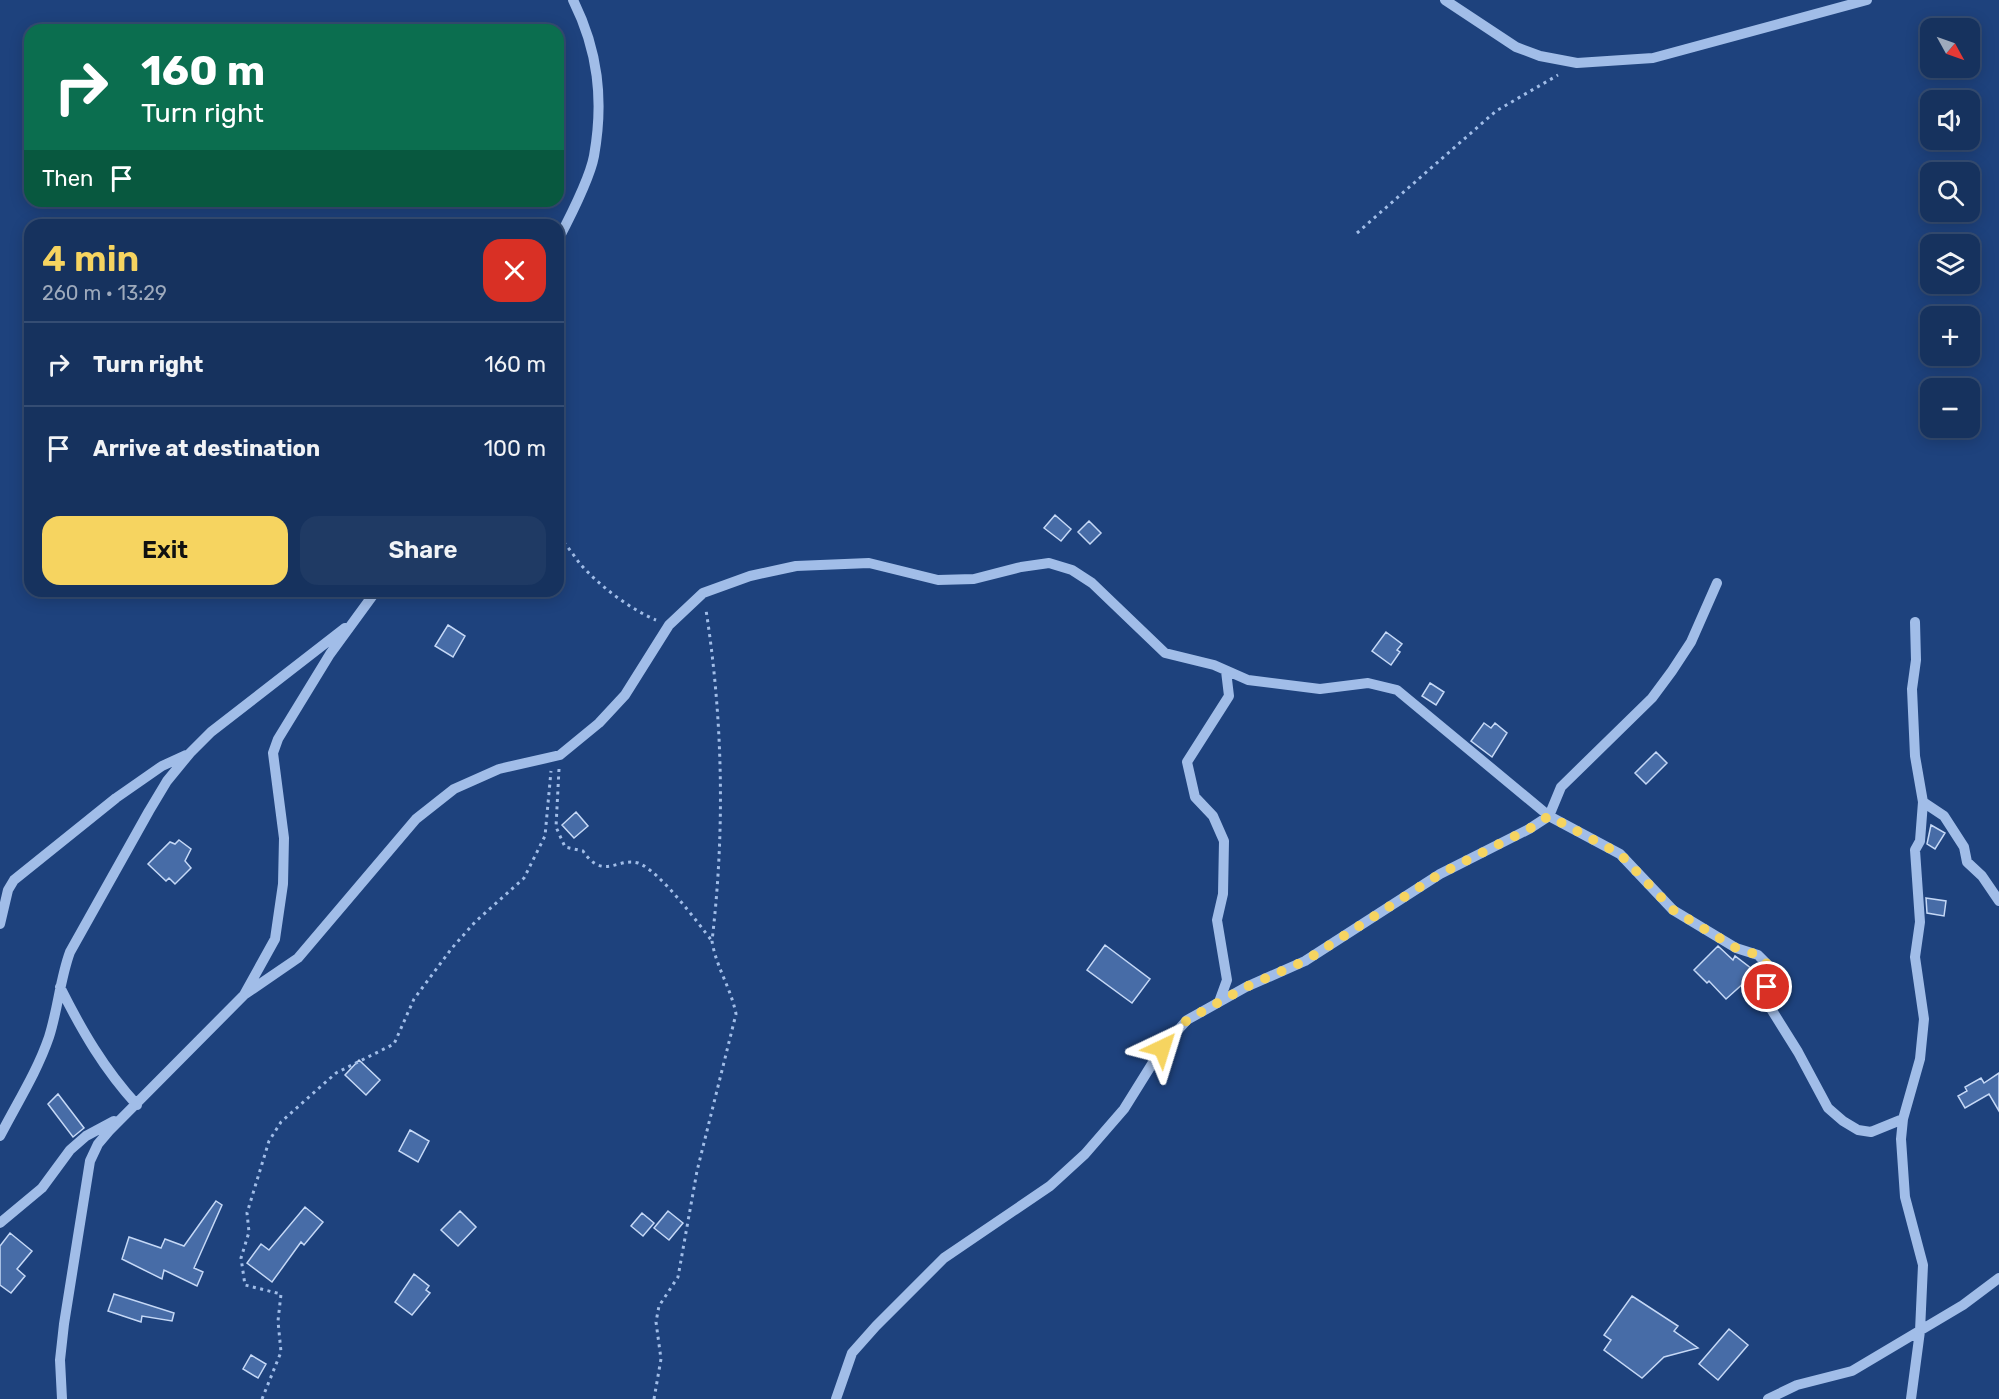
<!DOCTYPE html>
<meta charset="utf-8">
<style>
body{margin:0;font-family:Rubik,sans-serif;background:#1f3a64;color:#f1f3f6;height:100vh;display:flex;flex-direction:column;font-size:22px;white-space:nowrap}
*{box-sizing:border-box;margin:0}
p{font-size:20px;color:#9eaabc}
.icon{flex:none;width:33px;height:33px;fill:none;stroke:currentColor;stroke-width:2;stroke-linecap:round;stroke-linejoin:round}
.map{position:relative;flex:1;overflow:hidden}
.drawer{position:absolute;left:24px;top:219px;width:540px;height:378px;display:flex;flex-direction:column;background:#16325e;border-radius:18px;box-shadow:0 3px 15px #0003,0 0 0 2px #354d73}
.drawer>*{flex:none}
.hud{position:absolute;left:24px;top:24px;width:540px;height:183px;border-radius:18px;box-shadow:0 3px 15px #0003,0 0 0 2px #354d73;background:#0b6e4f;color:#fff;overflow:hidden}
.needle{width:39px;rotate:130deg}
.buttons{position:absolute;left:1920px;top:18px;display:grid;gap:12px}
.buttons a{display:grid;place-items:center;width:60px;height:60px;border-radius:12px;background:#16325e;box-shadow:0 3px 15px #0003,0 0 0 2px #354d73;font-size:30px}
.pin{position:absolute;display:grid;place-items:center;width:51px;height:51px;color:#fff;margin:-26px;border:3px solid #fff;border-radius:50%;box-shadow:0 2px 6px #0007}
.me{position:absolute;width:66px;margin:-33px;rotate:41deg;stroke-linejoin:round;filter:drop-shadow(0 0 4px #0008)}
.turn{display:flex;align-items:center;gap:21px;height:126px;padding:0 18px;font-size:27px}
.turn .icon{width:78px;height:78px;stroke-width:2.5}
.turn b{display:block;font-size:42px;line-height:51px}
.then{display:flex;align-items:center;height:57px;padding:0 18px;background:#0003;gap:12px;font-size:22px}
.round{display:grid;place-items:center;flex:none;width:63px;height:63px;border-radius:18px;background:#1f3a64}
.overview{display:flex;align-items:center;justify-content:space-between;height:102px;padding:0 18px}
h1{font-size:36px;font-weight:600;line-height:45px;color:#f6d460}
.primary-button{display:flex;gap:12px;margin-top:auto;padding:12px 18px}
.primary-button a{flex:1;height:69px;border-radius:18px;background:#f6d460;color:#111;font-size:24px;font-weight:600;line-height:69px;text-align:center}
.primary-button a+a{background:#1f3a64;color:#f1f3f6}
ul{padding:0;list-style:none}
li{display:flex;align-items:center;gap:18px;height:84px;padding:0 18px;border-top:2px solid #354d73}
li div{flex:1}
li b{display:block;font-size:22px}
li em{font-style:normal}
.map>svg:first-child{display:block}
.building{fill:#476ca7;stroke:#c5d8f6;stroke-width:1.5}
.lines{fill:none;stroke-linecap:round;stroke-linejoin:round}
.path{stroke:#a1bde8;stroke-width:3;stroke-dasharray:3 4.5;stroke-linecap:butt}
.minor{stroke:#a1bde8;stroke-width:10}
.route{stroke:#f6d460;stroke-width:10;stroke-dasharray:0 18}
</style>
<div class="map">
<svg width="1999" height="1399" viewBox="0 0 1999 1399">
<rect width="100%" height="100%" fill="#1e427d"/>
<path class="building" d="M1055,515L1071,529L1061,541L1044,528Z
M1089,521L1101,533L1090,544L1078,532Z
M448,625L465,636L453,657L435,646Z
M1386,632L1402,644L1397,650L1400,652L1391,665L1372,651Z
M1430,683L1444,692L1436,705L1422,696Z
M1484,723L1491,728L1495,723L1507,733L1492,757L1471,741Z
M1656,752L1667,763L1646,784L1635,773Z
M576,812L588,826L574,838L562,825Z
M1931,825L1945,833L1935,849L1927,844Z
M179,840L191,849L185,861L191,868L175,884L169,878L166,881L148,864L170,842L175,844Z
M1926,898L1946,901L1944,916L1927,913Z
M1105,945L1150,979L1132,1003L1087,970Z
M1718,946L1733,960L1735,956L1756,972L1726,999L1709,981L1707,983L1694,970Z
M359,1060L380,1080L366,1095L345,1075Z
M1999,1073V1111L1989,1094L1965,1108L1958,1096L1967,1091L1965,1087L1981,1078L1984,1083Z
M58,1094L84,1128L73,1137L48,1104Z
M410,1130L429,1141L418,1162L399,1151Z
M216,1201L222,1205L194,1268L203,1272L197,1286L164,1270L162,1279L122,1259L129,1237L161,1248L165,1239L184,1246Z
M305,1207L323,1222L304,1245L301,1242L272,1282L247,1263L261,1244L269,1250Z
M460,1211L476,1227L458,1246L441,1230Z
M668,1211L683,1223L669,1240L654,1228Z
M642,1213L654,1223L643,1236L631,1226Z
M10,1233L32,1251L17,1269L25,1276L11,1293L0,1285V1246Z
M414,1274L429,1286L426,1290L430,1293L412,1315L395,1302Z
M114,1294L174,1313L172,1321L142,1316L141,1322L108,1311Z
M1632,1296L1678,1326L1674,1331L1698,1348L1664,1357L1642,1378L1604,1350L1611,1340L1604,1335Z
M1729,1329L1748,1345L1718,1380L1699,1364Z
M251,1355L266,1364L258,1378L243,1369Z"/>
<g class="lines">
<path class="path" d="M1357,233L1496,111L1558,75
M558,537C568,545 574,557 582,566C601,587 630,609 656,620
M559,769L556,827L565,847L583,851C603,881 618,857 638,863C659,870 698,923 712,941
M262,1399L281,1352L278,1321L281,1294L245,1285L241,1258L249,1232L247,1213L269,1141L281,1122L336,1073L394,1044L414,999L452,948L475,922L524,878L545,836L551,771
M654,1399L661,1359L656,1322L659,1306L678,1277L697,1171L736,1014C731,988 716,967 712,941C725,831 723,720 706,610"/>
<path class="minor" d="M1445,0L1516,47L1540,56L1577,63L1653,58L1867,0
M558,240C569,219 590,178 594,156C604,100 598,50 573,0
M1923,802L1944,816L1964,847L1967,862L1982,876L1999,901
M0,924L8,890L14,880L116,798L162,766L186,755
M60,987C82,1031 104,1069 137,1105
M244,995L298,958L416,819L454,789L499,769L560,755L599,723L625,695L669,625L703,593L750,576L796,566L869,563L938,580L974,579L1021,567L1049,563L1072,570L1092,583L1165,653L1214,665L1248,680L1320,689L1368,683L1397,690L1549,816L1620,854L1673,910L1736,948L1758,955L1769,966L1771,979L1767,988L1768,1004L1798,1052L1828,1108L1843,1121L1858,1130L1871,1132L1903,1119
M1219,1002L1227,980L1217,920L1223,894L1224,841L1213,816L1195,797L1187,762L1229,696L1226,671
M0,1136C17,1103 37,1072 49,1037C58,1009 60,979 70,952L149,811L167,781L190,753L211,732L345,628
M0,1223L42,1188L70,1150L86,1136L114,1121
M62,1399L60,1360L64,1324L90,1161L98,1144L109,1131L244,995L275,939L283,884L284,838L273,753L278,739L330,654L376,591
M836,1399L852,1353L876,1326L944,1258L1050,1186L1085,1154L1124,1109L1162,1048L1187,1020L1246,987L1305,961L1440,874L1529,829L1549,816L1561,787L1652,698L1672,671L1691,642L1717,583
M1768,1399L1797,1385L1852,1371L1963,1305L1999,1278
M1911,1399L1920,1331L1923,1265L1905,1197L1901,1139L1903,1119L1920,1059L1924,1019L1915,957L1920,922L1915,850L1920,841L1923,802L1915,756L1912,689L1916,660L1915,622"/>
</g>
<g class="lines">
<path class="route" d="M1162,1048L1187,1020L1246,987L1305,961L1440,874L1529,829L1549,816L1620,854L1673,910L1736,948L1758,955L1769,966L1771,979L1767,987"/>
</g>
</svg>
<div class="buttons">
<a><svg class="needle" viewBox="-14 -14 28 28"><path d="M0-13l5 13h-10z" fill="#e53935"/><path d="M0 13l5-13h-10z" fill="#9eaabc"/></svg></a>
<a><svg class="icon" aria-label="sound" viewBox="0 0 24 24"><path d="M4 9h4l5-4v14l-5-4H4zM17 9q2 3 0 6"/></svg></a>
<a><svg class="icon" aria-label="search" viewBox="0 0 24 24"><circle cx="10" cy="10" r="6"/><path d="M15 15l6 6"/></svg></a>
<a><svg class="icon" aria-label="layers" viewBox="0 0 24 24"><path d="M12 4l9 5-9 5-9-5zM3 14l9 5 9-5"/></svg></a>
<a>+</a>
<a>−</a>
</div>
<div class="pin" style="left:1767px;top:987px;background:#d93025"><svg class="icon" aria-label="arrive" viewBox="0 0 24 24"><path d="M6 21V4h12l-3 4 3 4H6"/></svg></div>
<svg class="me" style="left:1162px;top:1048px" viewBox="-20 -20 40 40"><path d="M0-17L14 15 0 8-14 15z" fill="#f6d460" stroke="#fff" stroke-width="4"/></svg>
<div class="hud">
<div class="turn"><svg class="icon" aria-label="right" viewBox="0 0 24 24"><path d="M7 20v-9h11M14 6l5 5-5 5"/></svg><div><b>160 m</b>Turn right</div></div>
<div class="then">Then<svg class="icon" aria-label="arrive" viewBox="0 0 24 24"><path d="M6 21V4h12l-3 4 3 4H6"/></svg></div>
</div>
<section class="drawer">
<div class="overview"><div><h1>4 min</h1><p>260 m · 13:29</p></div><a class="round" style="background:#d93025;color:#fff"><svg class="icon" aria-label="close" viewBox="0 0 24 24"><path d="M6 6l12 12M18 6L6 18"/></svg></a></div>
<ul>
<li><svg class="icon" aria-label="right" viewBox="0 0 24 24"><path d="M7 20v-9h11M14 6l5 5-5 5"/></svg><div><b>Turn right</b></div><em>160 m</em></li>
<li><svg class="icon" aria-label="arrive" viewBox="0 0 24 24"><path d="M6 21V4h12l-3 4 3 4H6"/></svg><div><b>Arrive at destination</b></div><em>100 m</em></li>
</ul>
<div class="primary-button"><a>Exit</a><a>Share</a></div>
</section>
</div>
